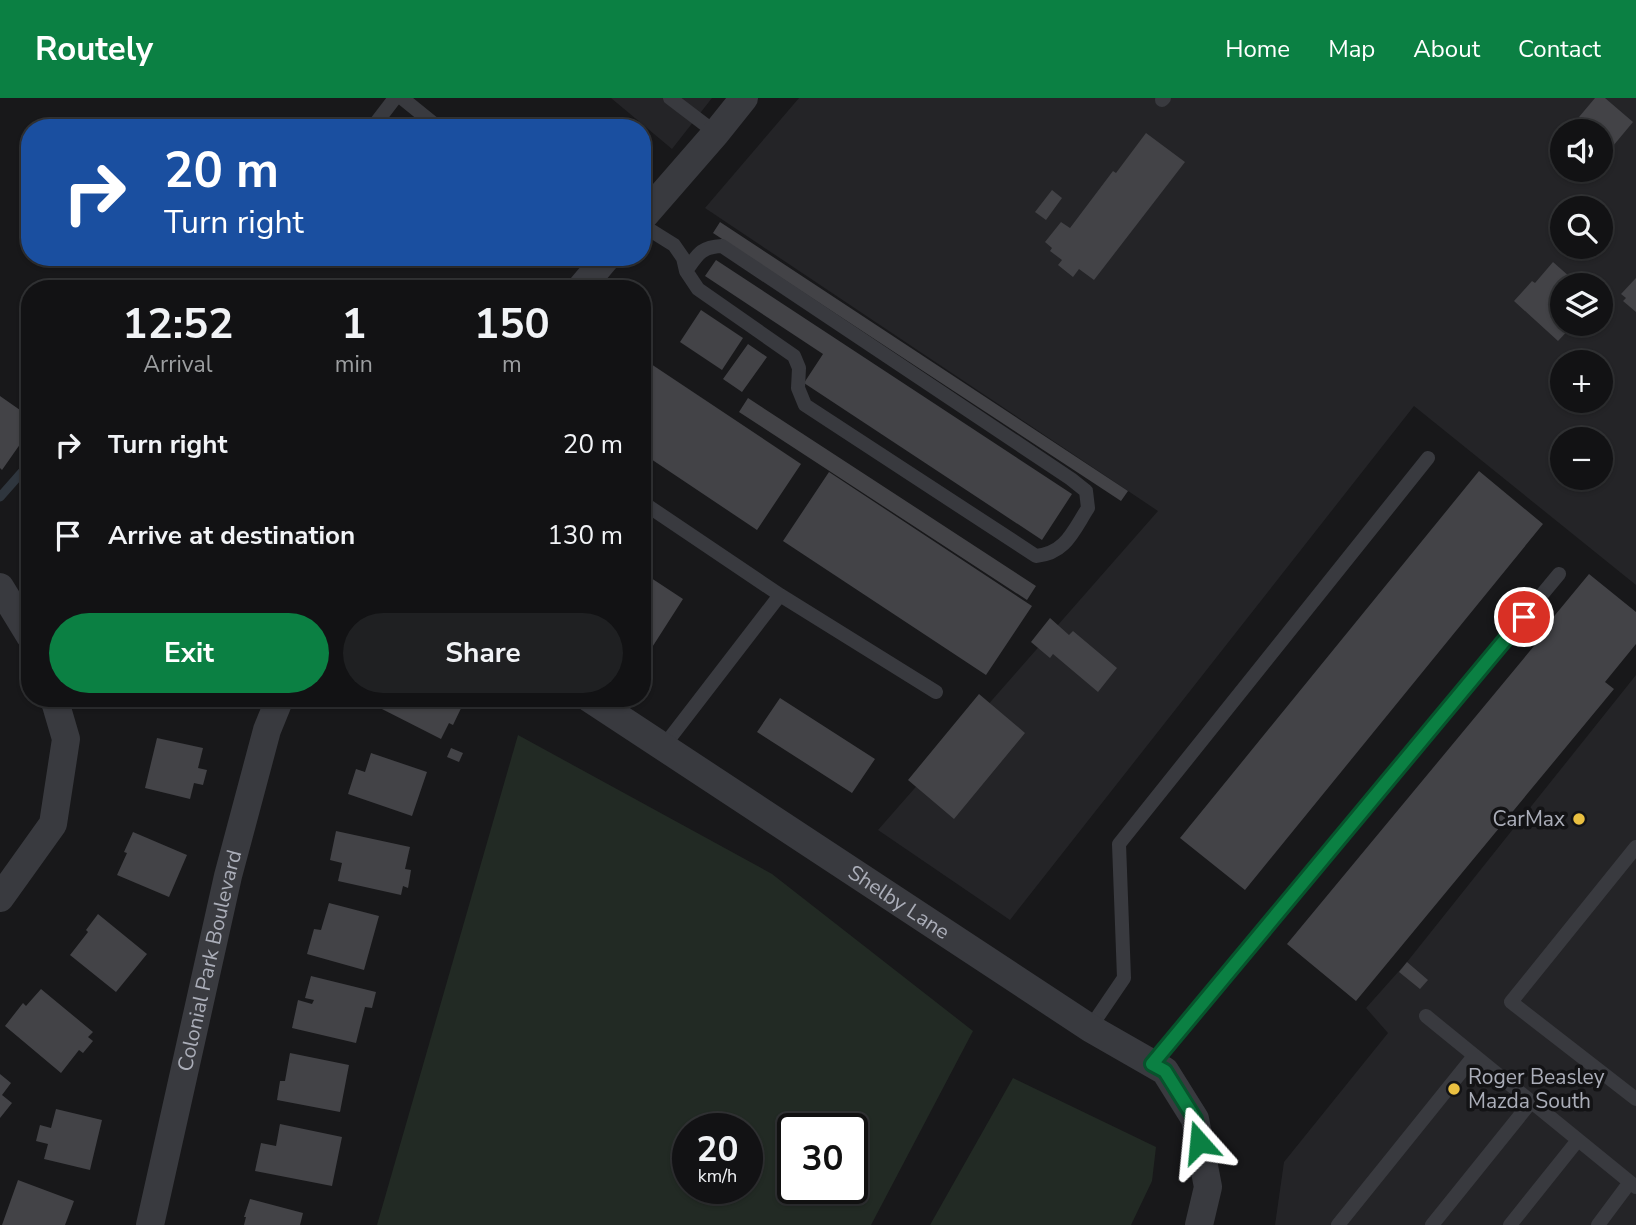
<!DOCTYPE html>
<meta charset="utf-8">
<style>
body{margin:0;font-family:"Nunito Sans",sans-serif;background:#1f2022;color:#f1f3f6;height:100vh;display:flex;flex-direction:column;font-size:26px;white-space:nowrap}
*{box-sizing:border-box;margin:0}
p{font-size:23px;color:#9c9ea0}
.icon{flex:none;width:38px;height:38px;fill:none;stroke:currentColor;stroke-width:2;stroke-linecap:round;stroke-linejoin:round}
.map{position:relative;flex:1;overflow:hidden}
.sheet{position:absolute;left:21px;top:182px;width:630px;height:427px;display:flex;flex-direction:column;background:#121214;border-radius:28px;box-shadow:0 2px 5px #0004,0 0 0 2px #313234}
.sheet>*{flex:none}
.top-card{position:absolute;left:21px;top:21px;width:630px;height:147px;border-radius:28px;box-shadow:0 2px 5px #0004,0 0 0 2px #313234;background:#1a4fa0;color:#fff;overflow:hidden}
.controls{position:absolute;left:1550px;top:21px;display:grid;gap:14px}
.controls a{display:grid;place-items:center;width:63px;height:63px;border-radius:50%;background:#121214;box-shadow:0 2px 5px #0004,0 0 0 2px #313234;font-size:35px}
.speed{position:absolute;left:672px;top:1015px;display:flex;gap:14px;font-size:35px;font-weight:700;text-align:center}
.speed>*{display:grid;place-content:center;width:91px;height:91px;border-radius:50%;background:#121214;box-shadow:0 2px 5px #0004,0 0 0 2px #313234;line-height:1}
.speed small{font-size:18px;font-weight:400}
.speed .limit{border:4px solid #111;border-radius:10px;background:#fff;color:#111}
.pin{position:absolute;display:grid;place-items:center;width:60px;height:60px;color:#fff;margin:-30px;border:4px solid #fff;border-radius:50%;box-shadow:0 2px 7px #0007}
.me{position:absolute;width:77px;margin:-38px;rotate:342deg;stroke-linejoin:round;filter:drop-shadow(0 0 5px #0008)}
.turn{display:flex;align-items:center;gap:24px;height:147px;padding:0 28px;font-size:32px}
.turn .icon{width:91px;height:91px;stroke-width:2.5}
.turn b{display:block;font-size:49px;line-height:60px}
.eta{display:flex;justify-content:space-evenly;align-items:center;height:119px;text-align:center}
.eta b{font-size:42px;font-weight:700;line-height:49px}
.primary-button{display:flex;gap:14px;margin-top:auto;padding:14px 28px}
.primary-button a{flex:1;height:80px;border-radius:42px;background:#0b8043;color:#fff;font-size:28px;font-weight:700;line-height:80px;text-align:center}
.primary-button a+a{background:#1f2022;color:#f1f3f6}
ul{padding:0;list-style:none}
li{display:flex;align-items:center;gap:21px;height:91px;padding:0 28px}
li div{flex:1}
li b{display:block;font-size:26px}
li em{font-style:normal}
header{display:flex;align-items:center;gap:42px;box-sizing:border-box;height:98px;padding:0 35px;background:#0b8043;color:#fff}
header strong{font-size:33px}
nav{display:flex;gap:38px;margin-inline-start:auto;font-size:24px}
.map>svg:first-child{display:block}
.built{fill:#242427;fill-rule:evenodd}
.green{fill:#222a24;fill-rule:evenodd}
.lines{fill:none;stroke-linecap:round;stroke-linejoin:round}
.stream{stroke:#2f363e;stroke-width:9}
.building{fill:#434347}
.service{stroke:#393a3f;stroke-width:14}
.minor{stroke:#393a3f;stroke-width:28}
.route-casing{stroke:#07532c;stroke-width:18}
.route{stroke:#0b8043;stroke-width:12}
.poi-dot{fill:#eac041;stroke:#131315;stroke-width:2.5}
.labels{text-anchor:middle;stroke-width:7;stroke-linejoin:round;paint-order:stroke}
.poi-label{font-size:21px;fill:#abaeb9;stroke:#131315;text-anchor:end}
.street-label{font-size:21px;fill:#abaeb9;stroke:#131315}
</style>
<header>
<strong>Routely</strong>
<nav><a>Home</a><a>Map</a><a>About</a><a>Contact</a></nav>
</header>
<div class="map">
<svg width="1636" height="1127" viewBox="0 0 1636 1127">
<rect width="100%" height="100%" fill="#18181a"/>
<path class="built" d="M611,0H712L672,51Z
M799,0H1636V487L1414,308L1010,822L878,732L1158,413L705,110ZM1563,33H1601V72H1563ZM1563,110H1601V149H1563ZM1563,187H1601V226H1563ZM1563,264H1601V303H1563ZM1563,341H1601V380H1563Z
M1636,577V1127H1275L1284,1064L1388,935L1366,910L1407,864Z"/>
<path class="green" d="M518,637L772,776L973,933L871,1127H377ZM688,1031H747V1090H688ZM793,1031H852V1090H793Z
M1013,980L1156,1049L1152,1083L1131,1127H930Z"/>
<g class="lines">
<path class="stream" d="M0,399L30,365"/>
</g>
<path class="building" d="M1595,0H1605L1633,24L1613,48L1601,38V33H1596L1579,19Z
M1146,35L1185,64L1094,182L1079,171L1073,179L1058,167L1062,162L1050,153L1052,150L1045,144L1061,124L1070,130L1113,73L1116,75Z
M1052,92L1062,100L1046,122L1035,114Z
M720,124L1128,393L1121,403L713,135Z
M716,162L1072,396L1042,442L804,285L823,256L705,178Z
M1553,164L1579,187H1563V226H1574L1558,243L1514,203L1532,183L1535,185Z
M1636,180V214L1623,203L1626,200L1621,196Z
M701,212L743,240L722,272L680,244Z
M748,246L767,259L742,294L723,281Z
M642,260L801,366L757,432L642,355Z
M0,298L30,319V332L2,372L0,370Z
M748,300L1036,488L1027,502L739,314Z
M1479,373L1543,426L1245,792L1180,740Z
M829,374L1032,508L986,577L783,443Z
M642,474L683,501L642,565Z
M1589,476L1636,514V546L1605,584L1614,591L1356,903L1287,846L1544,536L1541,534Z
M1050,520L1069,537L1073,533L1117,570L1098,594L1053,556L1050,560L1031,544Z
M979,596L1025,635L954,721L908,682Z
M382,600H466L453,627L449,625L441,641L378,609Z
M780,600L875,661L852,695L757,634Z
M157,640L203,650L198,670L207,672L203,687L194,685L190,701L145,690Z
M451,650L463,655L459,664L447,659Z
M371,655L427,674L412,718L348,696L356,671L365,674Z
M336,733L410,749L405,771L411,772L408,790L403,788L401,797L338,783L342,765L330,762Z
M133,734L187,757L169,799L117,777L127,755L124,754Z
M329,805L379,818L364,872L307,856L314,831L321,832Z
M98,816L147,856L116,894L70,857L88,834L86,832Z
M1407,864L1428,882L1420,891L1399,874Z
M311,878L376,894L372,910L365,909L356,945L292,930L298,902L312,906L314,902L305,900Z
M41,891L93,934L88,939L93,943L83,955L79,952L61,975L5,928L23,905L26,908Z
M290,955L349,967L340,1014L277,1002L280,983H285Z
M0,976L11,985L2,997L12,1005L0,1020Z
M56,1011L102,1022L90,1072L44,1061L48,1046L36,1043L40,1027L51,1030Z
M280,1026L342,1039L332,1088L255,1073L261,1045L276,1048Z
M18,1082L74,1103L65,1127H2Z
M250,1101L303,1115L300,1127H244L246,1119H244Z"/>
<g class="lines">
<path class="service" d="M402,0L439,30
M670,0L716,35
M1162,2L1164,0
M372,30L395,0
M642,127L674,147L683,160L686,173L698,191L794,258L799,270L798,290L805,307L1036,458C1066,455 1073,433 1088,410L1086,393L1071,381L722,148C701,149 698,156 686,173
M642,404L780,497L663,649
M780,497L936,594
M1636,749L1511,904L1636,1001
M1426,918L1636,1089
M1090,930L1124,880L1119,746L1428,360
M1152,966L1559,476
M1338,1127L1474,958
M1432,1127L1531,1004
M1510,1127L1578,1042
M1598,1127L1630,1084"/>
<g class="minor">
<path d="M642,120L716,35L744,0"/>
<path d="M580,191L607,159"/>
<path d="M0,489L30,538"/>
<path id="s1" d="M589,600L1090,930L1165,973L1195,1021L1208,1089L1199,1127"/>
<path d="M0,800L53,726L66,641L54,600"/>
<path id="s2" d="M150,1127L228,778L267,632L280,600"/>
</g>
</g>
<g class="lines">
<g class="route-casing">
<path id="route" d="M1199,1044L1195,1021L1165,973L1152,966L1524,519"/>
</g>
<use href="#route" class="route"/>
</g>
<g class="poi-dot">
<circle cx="1579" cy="721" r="7"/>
<circle cx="1454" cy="991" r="7"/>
</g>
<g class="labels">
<g class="poi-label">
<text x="1565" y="728">CarMax</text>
<text x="1468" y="986" text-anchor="start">Roger Beasley<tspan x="1468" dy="24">Mazda South</tspan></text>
</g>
<g class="street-label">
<text dy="7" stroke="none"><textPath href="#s1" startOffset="371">Shelby Lane</textPath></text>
<text dy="7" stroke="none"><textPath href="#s2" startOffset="271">Colonial Park Boulevard</textPath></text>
</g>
</g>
</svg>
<div class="controls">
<a><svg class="icon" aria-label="sound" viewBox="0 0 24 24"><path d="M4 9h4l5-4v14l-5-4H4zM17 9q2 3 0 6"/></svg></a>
<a><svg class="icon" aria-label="search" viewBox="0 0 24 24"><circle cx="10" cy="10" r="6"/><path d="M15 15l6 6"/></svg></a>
<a><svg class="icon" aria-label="layers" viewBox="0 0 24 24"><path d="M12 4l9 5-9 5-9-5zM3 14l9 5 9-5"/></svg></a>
<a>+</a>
<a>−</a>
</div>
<div class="speed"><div>20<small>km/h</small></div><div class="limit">30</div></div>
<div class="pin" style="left:1524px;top:519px;background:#d93025"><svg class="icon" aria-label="arrive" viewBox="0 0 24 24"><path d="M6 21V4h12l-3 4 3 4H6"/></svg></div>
<svg class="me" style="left:1199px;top:1044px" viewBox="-20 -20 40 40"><path d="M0-17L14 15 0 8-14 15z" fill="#0b8043" stroke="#fff" stroke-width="4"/></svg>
<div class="top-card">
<div class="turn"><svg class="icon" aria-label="right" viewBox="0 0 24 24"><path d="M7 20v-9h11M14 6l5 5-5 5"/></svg><div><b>20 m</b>Turn right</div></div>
</div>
<section class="sheet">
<div class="eta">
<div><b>12:52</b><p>Arrival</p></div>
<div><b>1</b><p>min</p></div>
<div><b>150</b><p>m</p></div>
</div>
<ul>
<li><svg class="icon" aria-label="right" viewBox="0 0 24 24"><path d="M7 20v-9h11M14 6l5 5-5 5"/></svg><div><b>Turn right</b></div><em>20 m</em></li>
<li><svg class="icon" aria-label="arrive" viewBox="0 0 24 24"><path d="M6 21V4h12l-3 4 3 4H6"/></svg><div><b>Arrive at destination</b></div><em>130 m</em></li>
</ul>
<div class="primary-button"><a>Exit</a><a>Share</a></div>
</section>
</div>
